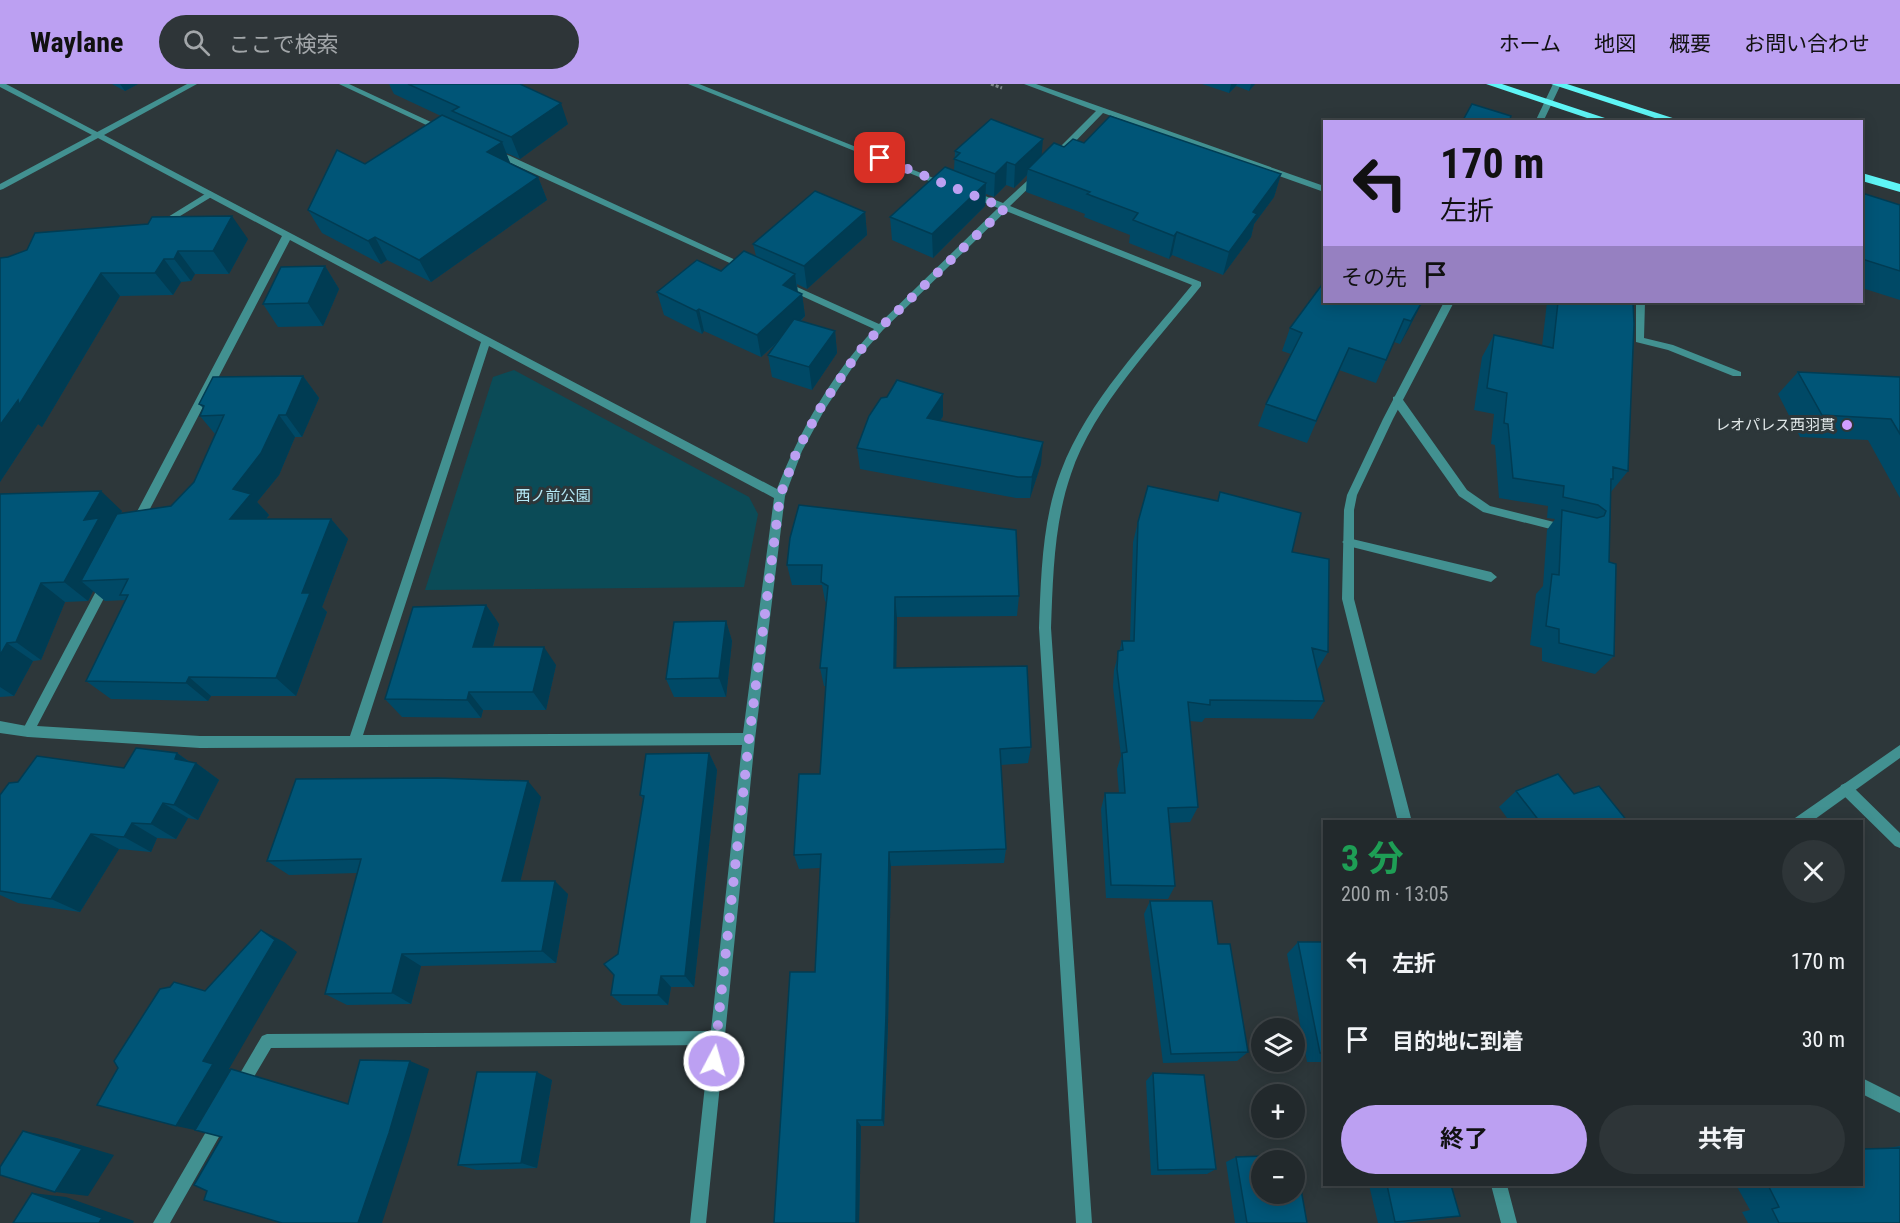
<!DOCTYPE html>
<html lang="ja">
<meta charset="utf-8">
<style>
body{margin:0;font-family:"Roboto Condensed","Noto Sans JP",sans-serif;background:#2e3538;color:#f1f3f6;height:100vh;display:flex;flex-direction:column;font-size:22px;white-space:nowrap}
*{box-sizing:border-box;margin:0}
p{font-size:20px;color:#a2a6a9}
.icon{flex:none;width:33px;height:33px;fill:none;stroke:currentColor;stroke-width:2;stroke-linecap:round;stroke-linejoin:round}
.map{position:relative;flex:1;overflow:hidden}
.sheet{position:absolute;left:1323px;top:736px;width:540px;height:366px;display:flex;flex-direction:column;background:#22292c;border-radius:0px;box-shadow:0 3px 15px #0003,0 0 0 2px #3f4548}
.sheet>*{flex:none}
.guide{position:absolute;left:1323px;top:36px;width:540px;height:183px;border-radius:0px;box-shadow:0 3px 15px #0003,0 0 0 2px #3f4548;background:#bca0f2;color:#111;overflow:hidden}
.fabs{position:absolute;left:1251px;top:934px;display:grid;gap:12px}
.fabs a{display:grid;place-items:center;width:54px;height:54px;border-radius:50%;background:#22292c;box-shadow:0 3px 15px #0003,0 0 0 2px #3f4548;font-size:30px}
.pin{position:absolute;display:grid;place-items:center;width:51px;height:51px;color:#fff;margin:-26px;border-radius:12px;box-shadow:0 3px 9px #0006}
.me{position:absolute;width:66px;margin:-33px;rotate:6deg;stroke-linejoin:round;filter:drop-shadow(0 0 4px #0008)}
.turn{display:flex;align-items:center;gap:21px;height:126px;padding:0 18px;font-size:27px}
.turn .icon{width:78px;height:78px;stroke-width:2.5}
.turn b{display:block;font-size:42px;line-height:51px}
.then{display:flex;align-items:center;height:57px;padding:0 18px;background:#0003;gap:12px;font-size:22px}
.round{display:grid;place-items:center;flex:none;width:63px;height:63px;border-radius:32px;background:#2e3538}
.headline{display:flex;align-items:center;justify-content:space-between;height:102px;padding:0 18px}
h1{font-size:36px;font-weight:700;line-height:45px;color:#1e9e55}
.primary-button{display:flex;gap:12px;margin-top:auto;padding:12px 18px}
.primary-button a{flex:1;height:69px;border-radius:36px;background:#bca0f2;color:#111;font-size:24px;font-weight:700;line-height:69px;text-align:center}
.primary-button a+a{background:#2e3538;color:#f1f3f6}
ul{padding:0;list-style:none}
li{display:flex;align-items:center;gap:18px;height:78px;padding:0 18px}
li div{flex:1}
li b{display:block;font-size:22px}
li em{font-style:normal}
header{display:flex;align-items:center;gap:36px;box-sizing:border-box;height:84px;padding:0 30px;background:#bca0f2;color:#111}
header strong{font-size:28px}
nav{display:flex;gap:33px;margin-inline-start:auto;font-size:21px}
.search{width:420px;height:54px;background:#2e3538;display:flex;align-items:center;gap:15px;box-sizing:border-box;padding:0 21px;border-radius:33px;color:#a2a6a9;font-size:22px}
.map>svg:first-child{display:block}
.green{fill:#0b4b57}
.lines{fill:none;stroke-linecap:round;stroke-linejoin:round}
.path{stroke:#7e8789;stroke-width:3;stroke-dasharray:3 2;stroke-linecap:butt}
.service{fill:#429191;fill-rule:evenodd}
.minor{fill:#429191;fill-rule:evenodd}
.tertiary{fill:#429191;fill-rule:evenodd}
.trunk{fill:#5ff5f6;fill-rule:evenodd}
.wall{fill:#004966}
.shaded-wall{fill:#003c53}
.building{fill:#057;stroke:#003c53;stroke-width:1.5;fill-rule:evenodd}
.route{stroke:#bca0f2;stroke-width:10;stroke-dasharray:0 18}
.poi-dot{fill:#d19dfe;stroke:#2d373a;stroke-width:2}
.labels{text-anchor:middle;stroke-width:6;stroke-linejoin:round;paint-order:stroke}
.poi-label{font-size:15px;fill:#e0e7e8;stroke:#2d373a;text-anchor:end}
.park-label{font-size:15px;fill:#b5eaf7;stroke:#2d373a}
</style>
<header>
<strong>Waylane</strong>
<div class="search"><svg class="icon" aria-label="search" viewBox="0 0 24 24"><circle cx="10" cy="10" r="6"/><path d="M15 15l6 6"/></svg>ここで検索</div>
<nav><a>ホーム</a><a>地図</a><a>概要</a><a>お問い合わせ</a></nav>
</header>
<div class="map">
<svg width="1900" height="1139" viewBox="0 0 1900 1139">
<rect width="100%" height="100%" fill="#2d373a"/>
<path class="green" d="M514,286L749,413L758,430L744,503L425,506L493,293Z"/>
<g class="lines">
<path class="path" d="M991,0L1002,4"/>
<path class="service" d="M210,107L214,110L213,112L162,143L159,144L155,141Z
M1397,312L1401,313L1467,406L1490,422L1570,442L1572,445L1570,448L1566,449L1483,428L1459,412L1393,319V313Z
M1348,454L1491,488L1497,493L1491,498L1348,462L1342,458Z
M0,637L32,643L34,647L32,651L28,653L0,649Z
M1846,699L1851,701L1900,749V764L1895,762L1841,709L1840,705L1841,701Z
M716,947L721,949L723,954L721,959L716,961L271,964L245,1008L240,1011L235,1008L232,1003L262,952L267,950Z
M1862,994L1900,1013V1029L1862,1010Z
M219,1031L224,1034L227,1039L224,1044L170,1139H153L214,1034Z"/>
<path class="minor" d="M187,0H197L104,51L777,405C800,346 831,292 874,245L780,202V198H786L879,240L998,124L969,112V108H975L1003,119L1038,87L1041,88V92L1010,122L1201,198V202C1157,257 1093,323 1071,390C1054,439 1053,492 1051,544L1092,1139H1076L1039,544C1041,492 1042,436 1061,387C1088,316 1145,259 1192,201L1006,127L883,246L860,272L825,325L802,367L785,412L755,655L706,1139H690L742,661L200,664L28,653L24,651L22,647L103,494L107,492L113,497L37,642L200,652H350L481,258L290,156L141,442H133L131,439L282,152L98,54L3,105L0,106V100ZM489,262L774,414L743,649L363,651Z
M339,0H349L446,45L439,47Z
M688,0H699L951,101L944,103Z
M1024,0H1036L1324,102V108L1103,29L1066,67H1060V63L1096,27Z
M1553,0H1561L1543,38H1535Z
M491,66H497L753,184L751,186H745L491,70Z
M1444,218H1454L1393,335L1357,411L1354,426V515L1412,738H1398L1342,515L1344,426L1347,411L1383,335Z
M1636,218H1645L1644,254L1673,261L1741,288V292H1733L1668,266L1636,258Z
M1900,661V674L1811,738H1793L1795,734Z
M1491,1101H1507L1517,1139H1501Z"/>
<path class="tertiary" d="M0,0H6L101,50L94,52L0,3Z"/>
<path class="trunk" d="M1486,0H1502L1617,38H1599Z
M1551,0H1567L1685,38H1667Z
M1862,89L1900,100V108L1862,97Z"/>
</g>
<path class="wall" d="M112,0H138L125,7Z
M389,0H520L568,40L520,75L506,69L510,79L538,93L547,116L431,198L387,176L381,180L322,149L308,126L365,80L441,32L394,10Z
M1202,0H1255L1249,7L1236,2L1229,9Z
M1084,59L1281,90L1274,113L1254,140L1251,153L1223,191L1172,171L1169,175L1129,159L1130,151L1084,133L1085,130L1026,108L1027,91L1014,104L1006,101L994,113L986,110L985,122L933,174L892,156L890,133L954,86L955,67L1041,72L1064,63Z
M1862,109L1900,121V216L1862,204Z
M865,128L867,151L807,205L797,200L798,208L802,210L805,232L801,237L835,247L837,269L812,306L772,293L768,271L776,260L761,273L704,247L702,250L664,231L657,208L721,187L756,172L753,160Z
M248,155L229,190H195L191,197L181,198L173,211L120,212L42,343L38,340L0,398V174Z
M325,182L339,205L323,242L278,243L263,220Z
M1422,218L1409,244L1400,260L1394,258L1376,299L1339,286L1307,359L1258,342L1266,320L1291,270L1282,267L1290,244Z
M1547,218H1633L1628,387L1611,408L1609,478L1614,572L1595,590L1542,577V564L1530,561L1536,510L1543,502L1547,446L1555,435L1547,434L1548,422L1499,414L1495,361L1491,360L1494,330L1474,326L1482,273L1494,251L1542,262Z
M1798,288L1900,293V414L1868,356L1800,353L1778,310Z
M303,292L319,314L302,353H295L279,391L257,418L269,431L266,435H331L348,455L322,523L327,528L296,612H211L208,617L111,615L86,597L126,516L105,517L93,507L88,517L65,518L41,576L33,577L14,612L0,613V410L122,427L121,430L171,422L194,398L215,350L200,332L203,324L199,320Z
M943,310V332L940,337L1041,380L1030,414H1016L860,385L857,364Z
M1220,408L1292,468L1328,568L1317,586L1324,617L1313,635L1205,634L1202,638L1189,637L1198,723L1190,738L1169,739L1175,802L1168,815L1106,814L1101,725L1105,709H1119L1117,685L1121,672L1113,603L1114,586L1122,557H1130L1133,458L1138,438L1217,417Z
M790,454L1019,512L1017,532L897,533L896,584L1031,663L1028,679L1001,681L1006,765L1004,779L891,782L888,940L884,1042H861L859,1139L815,888L820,784L799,785L794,771L820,690L826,602H824L820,584L827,519L825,517L822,501H792L787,481Z
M486,521L499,540L493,563L556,581L546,626H483L481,634L402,633L385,615Z
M726,537L732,557L726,613H674L666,595Z
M177,669L190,678L196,679L219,696L198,736L188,734L176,755L157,754L151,768L119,765L80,828L18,819L0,811V711L18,698L124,684Z
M709,669L717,686L694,903H671L668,921H622L611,911L644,716L640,711Z
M1516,707L1574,710L1628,738H1510L1499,723Z
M541,713L520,797L568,810L556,879L421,882L411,920L347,921L325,910L357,789L289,791L267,777Z
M1150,817L1218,860L1248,968L1237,977L1163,979L1144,830Z
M1298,858H1324V978H1307L1287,870Z
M1153,989L1216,1085L1207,1090L1151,1091L1146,997Z
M552,996L537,1084L477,1086L458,1081Z
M1900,1062V1139H1748L1742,1128L1750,1126L1736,1101H1862L1888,1064Z
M1236,1073L1307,1139H1235L1226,1078Z
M1369,1101H1451L1460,1132L1440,1135L1402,1139H1378Z"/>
<path class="shaded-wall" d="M120,0H138L125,7Z
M1231,0H1237L1236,2L1229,9Z
M1251,0H1255L1249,7Z
M561,19L568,40L520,75L511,53Z
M1043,55L1041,78L1028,85L1027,91L1014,104L1015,81Z
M502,58L511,81L487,68Z
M1007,78L1006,101L994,113L995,90Z
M1281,90L1274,113L1254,140L1251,153L1223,191L1229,168L1253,128Z
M538,93L547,116L431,198L419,176Z
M986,99L985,122L933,174L932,150Z
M865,128L867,151L807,205L804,182Z
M232,132L248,155L229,190L213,167Z
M1177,148L1172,171L1169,175L1174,152Z
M375,153L387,176L381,180L368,157Z
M178,167L195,190L191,197L174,175Z
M164,175L181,198L173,211L155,189Z
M325,182L339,205L323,242L308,219Z
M101,189L120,212L42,343L38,340L0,398V341Z
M795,190L798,213L802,210L805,232L761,273L757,251L783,201Z
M1422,218L1409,244L1400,260L1411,237Z
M699,225L704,247L702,250L696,227Z
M835,247L837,269L812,306L809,283Z
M303,292L319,314L302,353L286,331Z
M943,310V332L928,356L927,334Z
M279,331L295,353L279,391L257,418L269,431L249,456L230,435L233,405Z
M1043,358L1041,380L1030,414L1032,393Z
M101,407L122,427L81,497L93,507L88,517L64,498L84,436Z
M331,435L348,455L322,523L327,528L296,612L276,594L302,509Z
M41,499L65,518L41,576L16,558Z
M895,513L897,533L896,602L894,584Z
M486,521L499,540L487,582L473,563Z
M726,537L732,557L726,613L719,594Z
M7,559L33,577L14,612L0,603V571Z
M544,563L556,581L546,626L533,608Z
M189,593L211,612L208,617L186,599Z
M469,608L483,626L481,634L467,616Z
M177,669L195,682L196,679L219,696L198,736L174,721L175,675Z
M709,669L717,686L694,903L685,892Z
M528,697L541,713L517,811L502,797Z
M163,719L188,734L176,755L151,740Z
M132,739L157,754L151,768L124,753Z
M91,750L119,765L80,828L51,815Z
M889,768L891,782L888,940L884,1042L882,1036Z
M555,797L568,810L556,879L542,867Z
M261,846L284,858L297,868L229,985L238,988L204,1048L176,1042L203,977Z
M402,870L421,882L411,920L392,909Z
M661,892L671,903L668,921L658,911Z
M410,977L429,985L409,1055L382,1139H358Z
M537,988L552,996L537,1084L521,1079Z
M857,1036L861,1042L859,1139H856Z
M23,1047L57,1054L114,1071L88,1112L55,1108Z
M32,1109L66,1113L134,1137L133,1139H99Z"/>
<path class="building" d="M408,0H520L561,19L511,53L452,27L459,23Z
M1472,20L1511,32L1509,38H1462Z
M442,31L502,58L487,68L538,93L419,176L375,153L368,157L308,126L337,66L365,80Z
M1110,32L1281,90L1253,128L1257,130L1229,168L1177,148L1174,152L1133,136L1138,129L1087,110L1090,108L1028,85L1054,59L1064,63L1073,55L1084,59Z
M991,35L1043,55L1015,81L1007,78L995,90L954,75L960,69L955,67Z
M945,83L986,99L932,150L890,133Z
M815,107L865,128L804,182L753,160Z
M1862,109L1900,121V187L1862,175Z
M232,132L213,167H178L174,175H164L155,189H101L19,321L18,316L0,341V174L8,173L27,166L35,149L148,140L152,133Z
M744,167L795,190L783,201L802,210L757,251L699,225L696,227L657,208L697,176L721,187Z
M325,182L308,219L263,220L281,183Z
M1324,198V218H1422L1411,237L1404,235L1386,276L1349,264L1316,337L1266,320L1302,249L1290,244Z
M1558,218H1633L1634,240L1628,387L1613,383V395H1611L1609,478L1616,480L1614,572L1559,559V545L1546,542L1552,490L1559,491L1562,426L1597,434L1604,432L1606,427L1598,421L1563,413L1564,402L1513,394L1508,340L1504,339L1507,309L1487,304L1494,251L1553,264Z
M794,235L835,247L809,283L768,271Z
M1798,288L1900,293V350L1891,335L1822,331Z
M303,292L286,331H279L261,369L233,405L251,410L230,435H331L302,509H310L276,594L189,593L186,599L86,597L128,511H120L128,495L81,497L117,430L171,422L194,398L224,331L200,332L204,322L199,320L213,293Z
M897,296L943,310L927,334L1043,358L1032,393H1018L857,364L869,332L881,314L887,313Z
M1148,402L1218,417L1220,408L1301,429L1292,468L1329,475L1328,568L1312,564L1324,617L1210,616V621L1188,618L1198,723L1168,724L1175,802L1111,801L1105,709H1125L1122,669L1127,668L1117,585L1118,567L1123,566L1122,557H1134L1138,438Z
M101,407L84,436L99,434L64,498L41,499L16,558L7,559L0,571V410Z
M799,421L1016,446L1019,512L895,513L894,584L1027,582L1031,663L1000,665L1006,765L889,768L886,931L882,1036H857L856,1139H774L790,888H815L821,770L794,771L799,690H820L827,584H820L828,502L821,498L822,481H787L790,454Z
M486,521L473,563H544L533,608H469L467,616L385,615L413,523Z
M726,537L719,594L666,595L674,538Z
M136,664L177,669L175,675L196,679L174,721L163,719L151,740L132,739L124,753L91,750L51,815L0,807V711L9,699L18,698L37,672L124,684Z
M709,669L685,892H661L658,911H611L614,891L604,880L618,870L644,712L640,711L646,670Z
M1558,690L1574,710L1599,702L1628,738H1540L1516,707Z
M438,694L528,697L502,797H555L542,867L402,870L392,909L325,910L361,775L267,777L296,695Z
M1150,817H1212L1218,860H1230L1248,968L1171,970Z
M261,846L275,856L203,977L213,980L176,1042L97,1021L118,984L114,977L160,905L170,903L174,898L205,907Z
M1298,858H1324V969H1320Z
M360,976L410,977L389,1049L358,1139H282L204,1116L207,1107L194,1101L222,1053L195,1046L231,985L348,1020Z
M477,988H537L521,1079L458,1081Z
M1153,989L1204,991L1216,1085L1158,1086Z
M23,1047L82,1065L55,1108L0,1091V1083Z
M1900,1064V1139H1779L1772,1125L1779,1123L1768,1101H1862V1065Z
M1295,1071L1307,1139H1247L1236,1073ZM1262,1077H1294V1110H1262Z
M1387,1101H1451L1460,1132L1395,1138Z
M32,1109L102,1134L99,1139H13Z"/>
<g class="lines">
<path class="route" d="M714,977L749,655L780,412L797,367L821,323L857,270L880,244L1005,124L880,74"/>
</g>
<circle class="poi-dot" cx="1847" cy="341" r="6"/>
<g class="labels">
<g class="poi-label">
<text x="1835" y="346">レオパレス西羽貫</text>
</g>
<g class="park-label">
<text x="553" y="417">西ノ前公園</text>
</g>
</g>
</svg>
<div class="fabs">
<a><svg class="icon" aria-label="layers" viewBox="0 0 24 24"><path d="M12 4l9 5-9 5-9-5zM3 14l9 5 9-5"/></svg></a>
<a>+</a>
<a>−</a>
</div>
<div class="pin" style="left:880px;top:74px;background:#d93025"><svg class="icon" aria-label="arrive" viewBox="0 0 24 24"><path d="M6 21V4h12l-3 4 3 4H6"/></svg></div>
<svg class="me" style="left:714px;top:977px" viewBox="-20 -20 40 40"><circle r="17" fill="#bca0f2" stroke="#fff" stroke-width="3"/><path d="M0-11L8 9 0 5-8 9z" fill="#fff"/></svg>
<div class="guide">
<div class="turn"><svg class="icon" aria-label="left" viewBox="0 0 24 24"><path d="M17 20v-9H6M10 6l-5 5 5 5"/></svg><div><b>170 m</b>左折</div></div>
<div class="then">その先<svg class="icon" aria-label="arrive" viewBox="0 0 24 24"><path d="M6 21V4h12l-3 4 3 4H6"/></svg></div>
</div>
<section class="sheet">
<div class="headline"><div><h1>3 分</h1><p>200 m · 13:05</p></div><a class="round"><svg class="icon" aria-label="close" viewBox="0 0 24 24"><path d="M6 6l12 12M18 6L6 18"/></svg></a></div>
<ul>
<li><svg class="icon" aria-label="left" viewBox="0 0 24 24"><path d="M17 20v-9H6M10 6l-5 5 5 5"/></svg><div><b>左折</b></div><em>170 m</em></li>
<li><svg class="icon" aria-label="arrive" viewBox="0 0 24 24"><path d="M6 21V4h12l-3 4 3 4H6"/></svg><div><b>目的地に到着</b></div><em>30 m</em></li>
</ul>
<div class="primary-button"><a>終了</a><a>共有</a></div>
</section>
</div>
